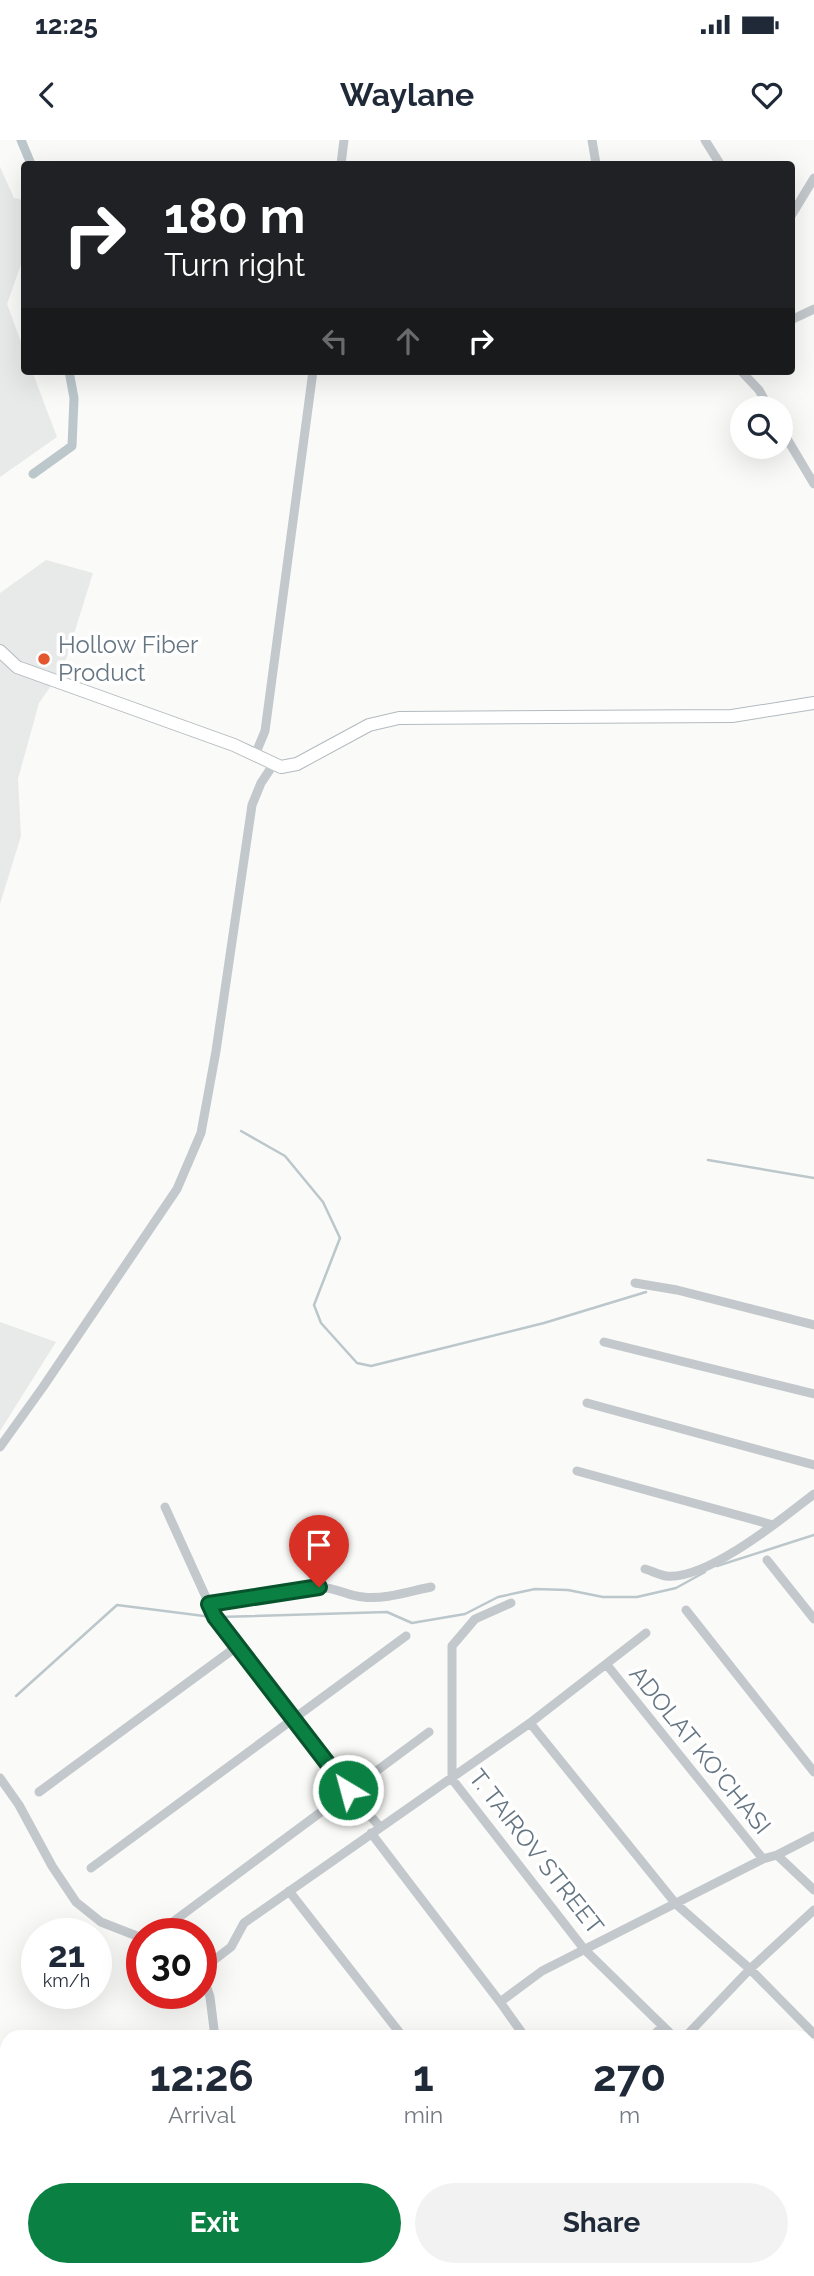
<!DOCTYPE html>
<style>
body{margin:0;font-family:Raleway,sans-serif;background:#f2f2f3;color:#1f2937;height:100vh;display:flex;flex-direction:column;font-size:26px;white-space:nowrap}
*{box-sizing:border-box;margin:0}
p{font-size:23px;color:#747a83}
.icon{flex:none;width:38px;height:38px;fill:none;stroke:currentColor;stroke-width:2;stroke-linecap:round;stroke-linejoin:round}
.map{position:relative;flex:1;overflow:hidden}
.panel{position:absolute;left:0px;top:1890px;width:816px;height:247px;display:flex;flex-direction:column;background:#fff;border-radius:21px 21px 0 0;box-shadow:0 7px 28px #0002}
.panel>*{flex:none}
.guide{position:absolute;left:21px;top:21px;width:774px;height:214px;border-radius:7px;box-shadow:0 7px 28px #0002;background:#202124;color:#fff;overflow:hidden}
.tools{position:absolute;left:730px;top:256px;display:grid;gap:14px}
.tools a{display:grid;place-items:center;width:63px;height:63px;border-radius:50%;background:#fff;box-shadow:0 7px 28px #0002;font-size:35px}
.speed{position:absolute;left:21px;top:1778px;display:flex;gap:14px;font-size:35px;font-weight:700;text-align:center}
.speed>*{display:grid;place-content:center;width:91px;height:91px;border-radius:50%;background:#fff;box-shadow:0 7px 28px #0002;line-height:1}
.speed small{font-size:18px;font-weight:400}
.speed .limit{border:10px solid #d22;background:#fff;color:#111}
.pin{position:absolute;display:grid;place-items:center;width:60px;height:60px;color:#fff;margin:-72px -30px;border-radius:50% 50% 50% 0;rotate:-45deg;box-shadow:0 0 7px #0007}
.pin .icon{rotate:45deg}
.me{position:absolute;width:77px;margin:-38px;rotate:323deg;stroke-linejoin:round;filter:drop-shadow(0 0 5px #0008)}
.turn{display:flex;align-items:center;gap:24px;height:147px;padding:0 28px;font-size:32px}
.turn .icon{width:91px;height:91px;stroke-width:2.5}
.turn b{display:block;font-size:49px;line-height:60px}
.lanes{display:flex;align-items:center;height:66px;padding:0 28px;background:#0003;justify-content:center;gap:35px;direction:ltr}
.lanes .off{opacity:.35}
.eta{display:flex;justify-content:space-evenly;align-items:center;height:119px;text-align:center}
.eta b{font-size:42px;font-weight:700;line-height:49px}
.action{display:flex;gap:14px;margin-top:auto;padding:14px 28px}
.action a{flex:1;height:80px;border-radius:42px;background:#0b8043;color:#fff;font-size:28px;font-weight:700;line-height:80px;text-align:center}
.action a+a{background:#f2f2f3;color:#1f2937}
.status{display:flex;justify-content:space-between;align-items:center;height:49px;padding:0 35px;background:#fff;direction:ltr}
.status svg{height:19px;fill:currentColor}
header{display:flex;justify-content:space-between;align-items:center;height:91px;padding:0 28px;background:#fff;font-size:32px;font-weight:700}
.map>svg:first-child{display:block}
.built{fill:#e8e9e9}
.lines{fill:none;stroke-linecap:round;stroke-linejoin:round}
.stream{stroke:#bbc7cb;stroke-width:2.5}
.canal{stroke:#bbc7cb;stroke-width:9}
.secondary-casing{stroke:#b3babf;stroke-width:14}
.street{stroke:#c3c8cc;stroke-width:9}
.secondary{stroke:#fff;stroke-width:12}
.route-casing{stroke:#07532c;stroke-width:18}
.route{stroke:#0b8043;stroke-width:12}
.poi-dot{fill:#e4572e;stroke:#fff;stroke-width:2.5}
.labels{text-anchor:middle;stroke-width:7;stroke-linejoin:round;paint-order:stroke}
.poi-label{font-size:24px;fill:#657683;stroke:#fff;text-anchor:start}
.street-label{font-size:24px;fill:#657683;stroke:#fff}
</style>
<div class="status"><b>12:25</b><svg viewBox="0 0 49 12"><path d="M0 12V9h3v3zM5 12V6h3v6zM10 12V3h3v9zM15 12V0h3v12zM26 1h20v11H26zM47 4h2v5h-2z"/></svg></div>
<header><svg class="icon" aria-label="back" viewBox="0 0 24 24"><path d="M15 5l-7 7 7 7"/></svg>Waylane<svg class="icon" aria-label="heart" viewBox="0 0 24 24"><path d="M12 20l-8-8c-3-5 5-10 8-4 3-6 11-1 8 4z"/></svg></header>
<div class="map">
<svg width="814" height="2136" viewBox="0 0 814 2136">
<rect width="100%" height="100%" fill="#fafaf8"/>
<path class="built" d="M0,27L14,58L20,59L24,69V116L7,164L24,210V231H32L57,297L0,337Z
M46,420L93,433L63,529L39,563L18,639L21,696L0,764V453Z
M0,1182L56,1202L0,1291Z
M7,1978V2130H249L250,2136H0V1983Z
M405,2130H489L495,2136H401Z"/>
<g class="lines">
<path class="stream" d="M241,991L285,1016L323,1062L340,1098L314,1165L321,1183L357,1223L371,1226L544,1183L646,1152
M708,1020L814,1038
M717,1426L814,1395
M219,1477L387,1472L412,1483L465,1474L498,1457L535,1449L568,1450L603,1457H637L676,1448L705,1432
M16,1556L117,1465L212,1477"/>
<path class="canal" d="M21,0L31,24
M33,334L72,306L74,258L69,231"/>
<g class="secondary-casing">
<path id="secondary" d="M0,511L17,527L234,605L281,627L297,624L369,585L399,578L732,576L814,563"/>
</g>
<path class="street" d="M592,0L596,24
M705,0L720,24
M341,24L344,0
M791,76L814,38
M791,180L814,169
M741,231L759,250L769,268
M780,287L814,344
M255,615L265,591L313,231
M635,1143L677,1150L814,1185
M604,1202L814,1254
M587,1263L814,1325
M0,1307L43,1247L177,1049L201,993L216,911L252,665L261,643L273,625
M577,1331L773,1385
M165,1367L215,1477L239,1505
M767,1420L814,1479
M645,1429C652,1431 659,1435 666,1436C706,1441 783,1378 814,1354
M511,1463L475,1479L452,1506V1639L584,1809L674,1897
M209,1464L319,1447C338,1448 348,1456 363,1457C385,1460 410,1451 431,1447
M686,1470L814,1632
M607,1525L763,1719
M530,1583L676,1764L750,1829L814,1894
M0,1638L19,1665L52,1726L76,1762L101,1782L142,1798
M39,1652L239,1505L348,1650L380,1687
M371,1693L500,1862L542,1831L763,1719L777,1715L814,1696
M777,1715L814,1750
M91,1728L406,1496
M289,1751L403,1897
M174,1781L429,1592
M500,1862L525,1897
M215,1897L210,1857L201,1830L231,1807L244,1783L530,1583L646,1493
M652,1897L663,1886
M685,1897L750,1829L814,1770
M808,2032L814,2037
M808,2095L814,2089
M255,2130L256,2136
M552,2130L559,2136
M734,2130L740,2136
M299,2136L302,2130
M767,2136L773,2130"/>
<use href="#secondary" class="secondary"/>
</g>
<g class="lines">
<g class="route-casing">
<path id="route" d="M319,1447L209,1464L215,1477L348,1650"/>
</g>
<use href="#route" class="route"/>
</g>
<circle class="poi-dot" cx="44" cy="519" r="7"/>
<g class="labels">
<g class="poi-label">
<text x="58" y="513">Hollow Fiber<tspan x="58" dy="28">Product</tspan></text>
</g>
<g class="street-label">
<text transform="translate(700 1610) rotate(51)" y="8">ADOLAT KO'CHASI</text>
<text transform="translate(536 1712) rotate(52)" y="8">T. TAIROV STREET</text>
</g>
</g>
</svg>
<div class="tools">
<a><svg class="icon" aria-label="search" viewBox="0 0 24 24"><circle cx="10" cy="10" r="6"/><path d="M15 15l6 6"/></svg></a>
</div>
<div class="speed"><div>21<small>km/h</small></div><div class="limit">30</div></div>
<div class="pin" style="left:319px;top:1447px;background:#d93025"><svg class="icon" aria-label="arrive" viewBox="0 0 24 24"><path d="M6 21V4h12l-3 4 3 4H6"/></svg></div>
<svg class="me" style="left:348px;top:1650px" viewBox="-20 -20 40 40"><circle r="17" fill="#0b8043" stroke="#fff" stroke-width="3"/><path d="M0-11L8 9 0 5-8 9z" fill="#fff"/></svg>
<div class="guide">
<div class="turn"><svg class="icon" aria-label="right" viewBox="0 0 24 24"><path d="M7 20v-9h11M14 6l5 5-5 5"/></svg><div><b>180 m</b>Turn right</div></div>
<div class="lanes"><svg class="icon off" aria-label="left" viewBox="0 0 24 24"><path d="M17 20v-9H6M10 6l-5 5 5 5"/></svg><svg class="icon off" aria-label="ahead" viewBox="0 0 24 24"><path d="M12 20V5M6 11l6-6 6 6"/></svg><svg class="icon" aria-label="right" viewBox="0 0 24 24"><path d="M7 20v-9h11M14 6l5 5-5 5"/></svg></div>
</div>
<section class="panel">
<div class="eta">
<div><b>12:26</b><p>Arrival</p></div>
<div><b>1</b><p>min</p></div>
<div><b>270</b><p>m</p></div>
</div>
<div class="action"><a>Exit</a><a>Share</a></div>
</section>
</div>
